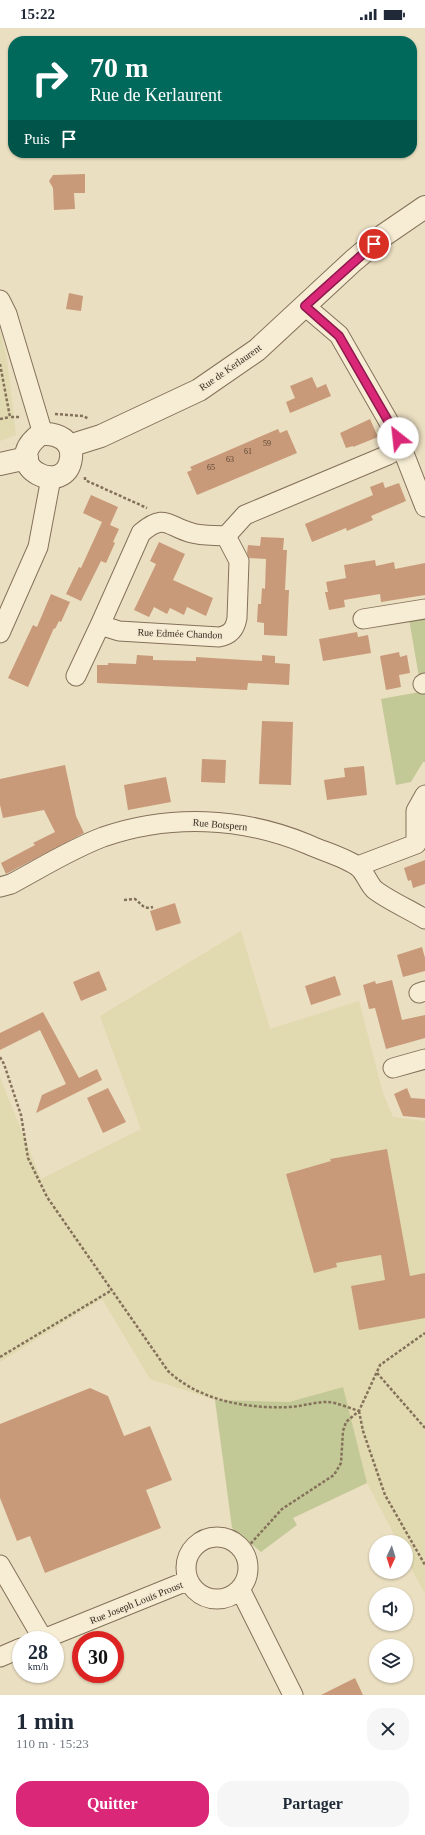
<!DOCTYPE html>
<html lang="fr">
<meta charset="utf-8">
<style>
body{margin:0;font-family:"Times New Roman",serif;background:#f6f6f7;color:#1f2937;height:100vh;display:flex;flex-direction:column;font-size:15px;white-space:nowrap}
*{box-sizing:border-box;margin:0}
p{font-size:13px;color:#747a83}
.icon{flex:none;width:22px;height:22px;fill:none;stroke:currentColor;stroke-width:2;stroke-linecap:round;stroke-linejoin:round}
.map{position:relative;height:1667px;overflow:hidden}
.panel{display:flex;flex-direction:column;background:#fff;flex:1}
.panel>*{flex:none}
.top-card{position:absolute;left:8px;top:8px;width:409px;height:122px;border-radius:16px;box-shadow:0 1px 3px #0004;background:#00695c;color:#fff;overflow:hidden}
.needle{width:26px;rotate:184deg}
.buttons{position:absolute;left:369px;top:1507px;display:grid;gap:8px}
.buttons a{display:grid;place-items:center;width:44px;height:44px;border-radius:50%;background:#fff;box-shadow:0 1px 3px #0004;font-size:20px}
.speed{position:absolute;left:12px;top:1603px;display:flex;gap:8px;font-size:20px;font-weight:700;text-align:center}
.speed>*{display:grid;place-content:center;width:52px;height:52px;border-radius:50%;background:#fff;box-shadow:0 1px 3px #0004;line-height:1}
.speed small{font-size:10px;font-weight:400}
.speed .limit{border:6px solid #d22;background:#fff;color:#111}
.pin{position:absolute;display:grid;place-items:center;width:34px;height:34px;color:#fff;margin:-17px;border:2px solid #fff;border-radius:50%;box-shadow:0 1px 4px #0007}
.me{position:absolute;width:44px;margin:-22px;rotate:331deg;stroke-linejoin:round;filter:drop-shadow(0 0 3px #0008)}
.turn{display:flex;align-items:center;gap:14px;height:84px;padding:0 16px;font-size:18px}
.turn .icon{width:52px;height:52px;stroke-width:2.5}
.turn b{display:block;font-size:28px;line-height:34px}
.then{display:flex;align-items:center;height:38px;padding:0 16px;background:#0003;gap:8px;font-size:15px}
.round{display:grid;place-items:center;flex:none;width:42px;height:42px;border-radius:16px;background:#f6f6f7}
.summary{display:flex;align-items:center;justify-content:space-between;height:68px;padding:0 16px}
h1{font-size:24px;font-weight:700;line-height:30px}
.primary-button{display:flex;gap:8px;margin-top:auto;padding:8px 16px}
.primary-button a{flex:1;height:46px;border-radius:16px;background:#db2777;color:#fff;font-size:16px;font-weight:700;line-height:46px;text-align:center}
.primary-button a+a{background:#f6f6f7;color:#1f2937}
.status{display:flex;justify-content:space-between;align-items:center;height:28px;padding:0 20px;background:#fff;direction:ltr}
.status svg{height:11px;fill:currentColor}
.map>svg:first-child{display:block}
.farmland{fill:#e1d9af}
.green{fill:#c3c996}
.building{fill:#c89a79}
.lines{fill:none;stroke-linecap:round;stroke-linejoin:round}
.minor-casing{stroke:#84715a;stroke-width:21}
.tertiary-casing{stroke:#84715a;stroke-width:24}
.path{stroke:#84715a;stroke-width:2.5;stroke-dasharray:3 2;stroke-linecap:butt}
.minor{stroke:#f7edd4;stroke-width:19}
.tertiary{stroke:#f7edd4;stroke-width:22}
.route-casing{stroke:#8e194d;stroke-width:10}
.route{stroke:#db2777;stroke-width:7}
.labels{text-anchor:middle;stroke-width:3;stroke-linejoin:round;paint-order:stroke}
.number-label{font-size:8px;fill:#5a4534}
.street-label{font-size:10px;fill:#35291d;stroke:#f3e9d1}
</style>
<div class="status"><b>15:22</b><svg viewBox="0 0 49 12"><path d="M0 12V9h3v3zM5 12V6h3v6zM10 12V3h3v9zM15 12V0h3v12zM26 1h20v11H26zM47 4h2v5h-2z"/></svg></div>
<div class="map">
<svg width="425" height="1667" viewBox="0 0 425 1667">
<rect width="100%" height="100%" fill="#ebdfc1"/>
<path class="farmland" d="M0,302L7,331L16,407L0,413Z
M241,903L270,1001L359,973L383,1065L393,1089L425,1093V1566L406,1530V1514H398L367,1455L342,1359L289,1374L215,1372L150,1351L102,1271L0,1334V1049L41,1151L141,1101L100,988Z"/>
<path class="green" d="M425,588V648L419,649L409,591Z
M425,663V734H423L411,754L396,757L381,671Z
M343,1359L367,1455L293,1490L297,1497L261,1524L232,1500L215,1372L289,1374Z"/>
<path class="building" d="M85,146V165H74L75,181L54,182L53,160L49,153L53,147Z
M69,265L83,268L81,283L66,281Z
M312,349L317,360L326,356L331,368L290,385L286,374L295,370L290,358Z
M370,391L378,409L353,419V418L346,420L340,405Z
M278,401L280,405L287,402L297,425L197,467L187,444L192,442L190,439Z
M383,454L385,460L399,455L406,473L371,488L373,492L347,503L346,500L312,514L305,496L373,467L370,459Z
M91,467L118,479L110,497L119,501L113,514L115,515L106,535L101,533L81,573L66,566L79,539L81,540L102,494L83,485Z
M261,509L284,510L283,522H287L285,562H289L287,608L264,607V595L257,594L258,576H261L262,560L265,561L266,531L249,530L247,525L248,517L260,518Z
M159,514L185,526L173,552L213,570L206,588L187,579L184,587L170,580L167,586L154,579L149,589L134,582L156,536L150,533Z
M375,532L376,538L394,534L395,541L425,535V567L381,574L380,566L344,572L345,579L329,582L325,564H328L326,554L346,550L344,537Z
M51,566L70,574L61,594L59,593L55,601L54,600L28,659L8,650L33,597L37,599Z
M357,604L358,609L368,607L371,625L323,633L319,611Z
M399,624L400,629L407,627L410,645L399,647L401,659L386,662L380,628Z
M137,627L153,628V632L196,633V629L262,633V627L275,628V635L290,636L289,657L248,655L247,662L97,655V637H108V635L136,636Z
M262,693L293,694L291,757L259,756Z
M202,731L226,732L225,755L201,754Z
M65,737L76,788L84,805L6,846L1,835L35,817L33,815L55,804L44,782L3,790L0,777V751Z
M364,738L367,767L327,772L324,752L345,749L344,740Z
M166,749L171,774L128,782L124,757Z
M425,832V856L413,860L411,852L408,853L404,840Z
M175,875L181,895L156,903L150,883Z
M422,919L425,930V943L403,949L397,927Z
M99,943L107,962L81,973L73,954Z
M335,948L341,967L311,977L305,958Z
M392,952L402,992L425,987V1010L386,1021L375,980L369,981L363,957L375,953L376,956Z
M43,984L79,1050L97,1041L102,1052L36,1085L42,1067L66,1056L40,1002L0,1022V1005Z
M108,1060L126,1094L103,1105L87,1070Z
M407,1060L411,1070L425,1071V1090L403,1088L394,1066Z
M387,1121L410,1248L425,1245V1290L359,1302L351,1258L385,1252L381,1227L336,1235L337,1239L314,1245L286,1146L331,1133L330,1131Z
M90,1360L108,1368L124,1408L150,1398L172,1452L146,1462L161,1500L45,1545L30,1508L17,1513L0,1470V1396Z
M355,1650L363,1667H321Z"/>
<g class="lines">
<g class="minor-casing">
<path id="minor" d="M0,272L7,286L43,406L37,409
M305,278L339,307L398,410L425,479
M226,508L239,533L237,590C235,602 230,607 219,609L119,603L100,597L141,505C165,484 168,499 192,505C202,508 215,507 226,508L245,487L388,427L402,419
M363,591L425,581
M0,605L38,519L51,450
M76,648L100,597
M423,656L425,655
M358,838L416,816V783L425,767
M0,859L11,856C41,840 71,821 103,809C170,786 242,789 307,816C322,823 344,829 357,838C365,843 368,856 375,862C388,872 410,882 425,891
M419,965L425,963
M393,1040L425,1031
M186 1540a31 31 0 1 1 62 0a31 31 0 1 1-62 0Z
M0,1537L43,1611
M240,1561L293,1667
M41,1612L187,1553
M0,1629L21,1620"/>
</g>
<g class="tertiary-casing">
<path id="tertiary" d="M37,409C1,440 66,470 71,430C73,413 58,405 43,406
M69,418L101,408L199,362L257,322L353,233L384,207L425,179
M0,436L27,430"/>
</g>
<path class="path" d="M0,336L10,389H20
M55,386L83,388L89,391
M0,391L10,389
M85,449V452L147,480
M124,872L135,871C142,876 143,882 153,879
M0,1029L4,1036L21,1087L28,1130L47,1169L168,1343C200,1373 248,1381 290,1379C303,1378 315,1374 327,1374C336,1374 349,1380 359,1383
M0,1329L112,1262
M377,1345L425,1400
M359,1383L363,1403L385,1467L425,1537
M244,1523L282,1481L334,1447L341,1435L343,1403L346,1394L359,1383L380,1337L425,1305"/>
<use href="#minor" class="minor"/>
<use href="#tertiary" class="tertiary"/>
</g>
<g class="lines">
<g class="route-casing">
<path id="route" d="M374,216L305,278L339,308L398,410"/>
</g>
<use href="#route" class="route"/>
</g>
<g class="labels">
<g class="number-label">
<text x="267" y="418">59</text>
<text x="248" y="426">61</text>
<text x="230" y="434">63</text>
<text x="211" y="442">65</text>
</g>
<g class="street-label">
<text transform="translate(230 339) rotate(-35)" y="4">Rue de Kerlaurent</text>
<text transform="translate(180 605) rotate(2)" y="4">Rue Edmée Chandon</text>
<text transform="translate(220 796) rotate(5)" y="4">Rue Botspern</text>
<text transform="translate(136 1574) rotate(-22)" y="4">Rue Joseph Louis Proust</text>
</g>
</g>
</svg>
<div class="buttons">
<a><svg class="needle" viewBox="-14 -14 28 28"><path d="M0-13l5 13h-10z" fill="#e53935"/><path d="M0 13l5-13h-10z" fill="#747a83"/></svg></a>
<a><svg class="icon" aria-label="sound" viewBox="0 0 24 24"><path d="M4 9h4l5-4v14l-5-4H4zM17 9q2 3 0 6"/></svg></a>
<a><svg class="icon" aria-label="layers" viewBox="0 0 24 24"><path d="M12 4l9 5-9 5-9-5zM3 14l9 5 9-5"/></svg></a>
</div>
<div class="speed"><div>28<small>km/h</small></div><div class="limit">30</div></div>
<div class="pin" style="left:374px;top:216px;background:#d93025"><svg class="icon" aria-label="arrive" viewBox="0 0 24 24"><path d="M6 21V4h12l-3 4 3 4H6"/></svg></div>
<svg class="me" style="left:398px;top:410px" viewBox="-20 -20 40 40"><circle r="19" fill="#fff"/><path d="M0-13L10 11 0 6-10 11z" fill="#db2777"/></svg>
<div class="top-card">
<div class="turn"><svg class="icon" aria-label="right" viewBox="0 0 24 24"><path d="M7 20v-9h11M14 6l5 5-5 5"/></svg><div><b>70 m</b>Rue de Kerlaurent</div></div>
<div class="then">Puis<svg class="icon" aria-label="arrive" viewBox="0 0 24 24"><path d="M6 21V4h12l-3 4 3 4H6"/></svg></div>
</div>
</div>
<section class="panel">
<div class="summary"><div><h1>1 min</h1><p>110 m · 15:23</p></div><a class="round"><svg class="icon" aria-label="close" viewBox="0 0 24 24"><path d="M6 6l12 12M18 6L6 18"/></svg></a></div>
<div class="primary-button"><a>Quitter</a><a>Partager</a></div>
</section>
